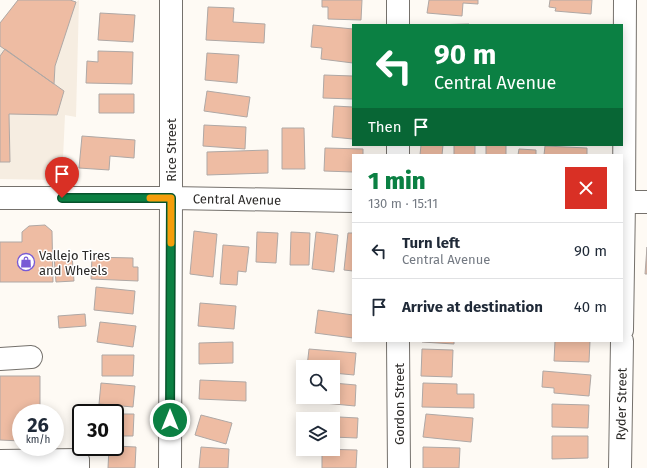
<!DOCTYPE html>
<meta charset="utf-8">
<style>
body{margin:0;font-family:"Fira Sans",sans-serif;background:#f2f2f3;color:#1f2937;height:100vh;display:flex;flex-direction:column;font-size:15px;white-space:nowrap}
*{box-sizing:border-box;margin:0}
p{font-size:13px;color:#747a83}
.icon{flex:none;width:22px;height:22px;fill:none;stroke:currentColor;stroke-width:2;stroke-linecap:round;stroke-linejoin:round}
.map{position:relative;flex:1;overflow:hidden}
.side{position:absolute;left:352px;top:154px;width:271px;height:188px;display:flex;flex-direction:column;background:#fff;border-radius:0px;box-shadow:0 2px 10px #0003}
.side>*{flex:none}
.hud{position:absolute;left:352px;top:24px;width:271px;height:122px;border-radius:0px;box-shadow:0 2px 10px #0003;background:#0b8043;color:#fff;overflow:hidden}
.buttons{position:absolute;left:296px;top:360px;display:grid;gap:8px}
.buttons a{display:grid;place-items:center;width:44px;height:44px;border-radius:0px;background:#fff;box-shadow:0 2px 10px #0003;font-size:20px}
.speed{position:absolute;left:12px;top:404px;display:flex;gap:8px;font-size:20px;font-weight:700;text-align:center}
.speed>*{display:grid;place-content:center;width:52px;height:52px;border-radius:50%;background:#fff;box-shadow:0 2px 10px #0003;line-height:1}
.speed small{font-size:10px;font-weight:400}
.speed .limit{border:2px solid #111;border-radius:6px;background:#fff;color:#111}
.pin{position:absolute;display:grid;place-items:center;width:34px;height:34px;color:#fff;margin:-41px -17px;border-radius:50% 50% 50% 0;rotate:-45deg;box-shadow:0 0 4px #0007}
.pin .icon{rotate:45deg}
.me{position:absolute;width:44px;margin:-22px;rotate:0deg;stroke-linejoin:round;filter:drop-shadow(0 0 3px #0008)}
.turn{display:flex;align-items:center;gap:14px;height:84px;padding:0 16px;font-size:18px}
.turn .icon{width:52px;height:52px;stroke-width:2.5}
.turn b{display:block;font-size:28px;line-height:34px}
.then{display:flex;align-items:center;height:38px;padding:0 16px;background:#0003;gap:8px;font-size:15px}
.round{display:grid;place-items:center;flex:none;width:42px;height:42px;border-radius:0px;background:#f2f2f3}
.overview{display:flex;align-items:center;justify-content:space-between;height:68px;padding:0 16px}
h1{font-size:24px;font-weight:800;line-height:30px;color:#0b8043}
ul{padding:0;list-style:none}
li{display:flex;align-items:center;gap:12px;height:56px;padding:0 16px;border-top:1px solid #e0e1e3}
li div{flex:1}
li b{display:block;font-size:15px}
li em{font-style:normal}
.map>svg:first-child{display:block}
.built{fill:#f6ede1}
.building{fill:#eebca3;stroke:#afa8a5}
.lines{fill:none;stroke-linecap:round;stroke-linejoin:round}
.minor-casing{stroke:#75716c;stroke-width:24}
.minor{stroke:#fff;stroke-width:22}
.route-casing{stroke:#07532c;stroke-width:10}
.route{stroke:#0b8043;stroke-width:7}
.slow{stroke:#f59e0b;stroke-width:7}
.labels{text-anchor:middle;stroke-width:3;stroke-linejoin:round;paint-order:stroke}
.street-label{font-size:13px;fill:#2c2a28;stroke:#fff}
.poi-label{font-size:13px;fill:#2c2a28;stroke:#fff;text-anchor:start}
</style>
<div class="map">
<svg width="647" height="468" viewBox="0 0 647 468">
<rect width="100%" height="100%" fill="#fefaf4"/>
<path class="built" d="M18,0H70L76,2L79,0L76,117L65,115L62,180L0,179V23Z"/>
<path class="building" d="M18,0H70L76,2L55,66L54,84L0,46V23Z
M322,0H362L361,20L328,19V7H322Z
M429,0H478V4L463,3L462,16L427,13Z
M550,0H592L591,14L555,11L556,8L549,7Z
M208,7L234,8L233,22L265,24L264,43L206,40Z
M100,13L135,15L133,42L98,40Z
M469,24V25H430Z
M313,25L353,29V63L321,59L322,48L311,47Z
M5,49L64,91L57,115L9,114L10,162H0V56Z
M98,51L133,52L132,84L86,83L87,61L98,62Z
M207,53L239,55L237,83L205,80Z
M324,75L353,76V99L323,98Z
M207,91L250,97L247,117L204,111Z
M99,94H134V113H99Z
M334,106L353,107V139L332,137Z
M204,125L246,127L245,149L203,146Z
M282,128H304L305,169H282Z
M82,136L135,140L134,158L110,156L109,170L79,168Z
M421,145H443L442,155H420Z
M454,145H475V155H454Z
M486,145H506V155H486Z
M545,146L587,148V155H544Z
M325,148L363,149V155H353V172L324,171Z
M519,149L536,150V155H518Z
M268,150V173L207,175V152Z
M45,225L52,231L53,282H0V242H22V232L29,226Z
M194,231L217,234L213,277L190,274Z
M257,232L278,233L276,263L256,262Z
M291,232L310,233L309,265H290Z
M316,232L338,235L334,272L312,269Z
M348,233H353V271L344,270Z
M223,245L249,247L246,272L238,271L237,285L220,284Z
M647,247V274H645Z
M72,255L74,281L56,282L54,256Z
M92,257L133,258V267H138V281L91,279Z
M96,287L135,291L133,314L94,310Z
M200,303L236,306L234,329L198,326Z
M318,310L353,315V338L315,333Z
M85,314L86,326L59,328L58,316Z
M100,322L136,326L133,347L97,342Z
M422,341H454V344L422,342Z
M555,341H590L589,362L554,361Z
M233,342V363L199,364V343Z
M309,349L356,353L354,375L333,373V367H307Z
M422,349L453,350L452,377L421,376Z
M102,355H134L133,376H102Z
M543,371L591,375L589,396L554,393V388L542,387Z
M0,376H40V413H21V441L0,440Z
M200,380L246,382V401L199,399Z
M101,383L135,386L133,407L99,404Z
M333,383L356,385L355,406L324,403L325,397H333Z
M423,383L457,384V394H474V408L422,407Z
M552,404L589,405L588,428L552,427Z
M115,414H134L133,436H115Z
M426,414L473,418L471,442L423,437Z
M201,415L232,423L226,444L195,435Z
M320,416L358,418L357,438L333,437V419H320Z
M552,436H588V458L552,459Z
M115,446L136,447L135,468H108L109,447H115Z
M201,447L229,449L228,468H199Z
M423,447L460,448L459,468H423Z
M322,449L357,450L356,468H322Z"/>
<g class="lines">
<g class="minor-casing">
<path id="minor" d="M398,0V25
M398,145V155
M0,198H171L353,201
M622,202H647
M622,330L624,202L625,0
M398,341L399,468
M0,359L31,357
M0,461L78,460V468
M170,468L171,198V0
M620,468L622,341"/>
</g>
<use href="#minor" class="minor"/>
</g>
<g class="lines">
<g class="route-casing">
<path id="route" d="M62,198H171L170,420"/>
</g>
<use href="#route" class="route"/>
<path class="slow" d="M150,198H171V243"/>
</g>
<defs>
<g id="shop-ring" transform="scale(0.9)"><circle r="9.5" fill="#fff" stroke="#785bd5" stroke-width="1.5"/><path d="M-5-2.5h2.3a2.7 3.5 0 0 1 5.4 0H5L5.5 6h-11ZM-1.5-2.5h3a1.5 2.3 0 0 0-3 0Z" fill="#785bd5"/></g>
</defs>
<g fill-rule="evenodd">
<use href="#shop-ring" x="26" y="262"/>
</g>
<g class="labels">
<g class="street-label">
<text transform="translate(171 150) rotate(-90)" y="5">Rice Street</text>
<text transform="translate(237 199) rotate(1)" y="5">Central Avenue</text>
<text transform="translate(399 404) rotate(-90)" y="5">Gordon Street</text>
<text transform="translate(621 404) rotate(-89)" y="5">Ryder Street</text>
</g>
<g class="poi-label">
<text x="39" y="260">Vallejo Tires<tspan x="39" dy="15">and Wheels</tspan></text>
</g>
</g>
</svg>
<div class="buttons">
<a><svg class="icon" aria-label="search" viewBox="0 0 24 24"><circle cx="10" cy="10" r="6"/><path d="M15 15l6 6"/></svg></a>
<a><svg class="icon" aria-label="layers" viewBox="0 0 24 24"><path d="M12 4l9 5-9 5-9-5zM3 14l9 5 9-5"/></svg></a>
</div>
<div class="speed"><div>26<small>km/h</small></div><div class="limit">30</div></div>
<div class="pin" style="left:62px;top:198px;background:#d93025"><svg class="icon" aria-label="arrive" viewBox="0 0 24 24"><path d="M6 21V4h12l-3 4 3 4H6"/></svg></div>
<svg class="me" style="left:170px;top:420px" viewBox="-20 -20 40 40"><circle r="17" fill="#0b8043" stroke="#fff" stroke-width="3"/><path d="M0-11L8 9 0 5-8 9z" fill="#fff"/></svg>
<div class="hud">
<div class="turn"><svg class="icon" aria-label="left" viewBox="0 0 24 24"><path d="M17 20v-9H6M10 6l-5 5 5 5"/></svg><div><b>90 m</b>Central Avenue</div></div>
<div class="then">Then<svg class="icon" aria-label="arrive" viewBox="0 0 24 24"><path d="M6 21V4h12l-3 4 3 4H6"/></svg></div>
</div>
<section class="side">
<div class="overview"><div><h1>1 min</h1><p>130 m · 15:11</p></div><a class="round" style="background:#d93025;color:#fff"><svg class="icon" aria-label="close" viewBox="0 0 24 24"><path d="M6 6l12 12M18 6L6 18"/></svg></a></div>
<ul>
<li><svg class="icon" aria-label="left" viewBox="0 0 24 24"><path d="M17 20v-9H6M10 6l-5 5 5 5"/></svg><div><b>Turn left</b><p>Central Avenue</p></div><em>90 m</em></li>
<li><svg class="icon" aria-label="arrive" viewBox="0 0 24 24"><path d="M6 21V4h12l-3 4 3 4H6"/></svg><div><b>Arrive at destination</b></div><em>40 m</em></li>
</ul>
</section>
</div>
